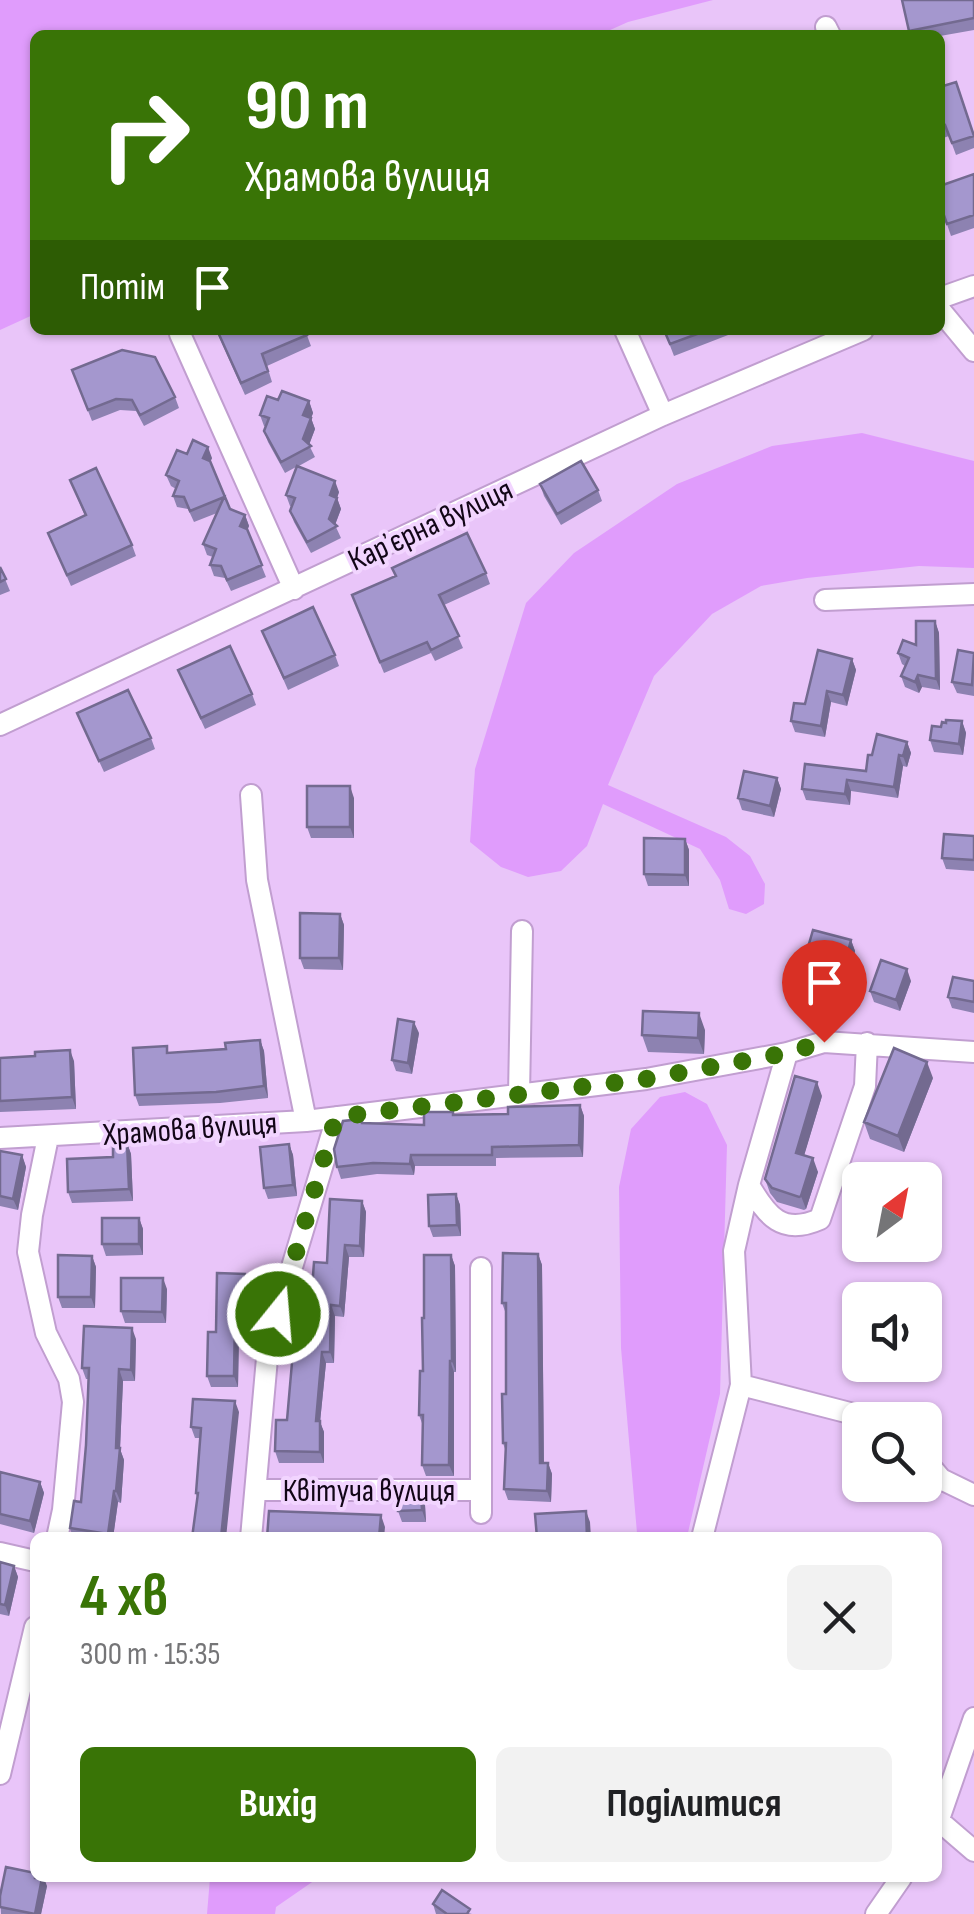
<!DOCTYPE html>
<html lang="uk">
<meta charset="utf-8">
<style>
body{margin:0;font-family:"Sofia Sans Condensed",sans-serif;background:#f2f2f2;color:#202124;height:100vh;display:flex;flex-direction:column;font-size:38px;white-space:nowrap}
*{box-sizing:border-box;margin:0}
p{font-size:32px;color:#757577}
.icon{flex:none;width:55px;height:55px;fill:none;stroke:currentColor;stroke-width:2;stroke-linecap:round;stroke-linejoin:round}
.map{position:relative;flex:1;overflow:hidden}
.side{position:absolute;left:30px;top:1532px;width:912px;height:350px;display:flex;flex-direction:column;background:#fff;border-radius:15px;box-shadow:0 2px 8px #0004}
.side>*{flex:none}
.hud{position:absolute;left:30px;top:30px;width:915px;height:305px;border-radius:15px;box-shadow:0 2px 8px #0004;background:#397406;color:#fff;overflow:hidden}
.needle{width:65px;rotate:32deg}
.buttons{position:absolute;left:842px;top:1162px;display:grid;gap:20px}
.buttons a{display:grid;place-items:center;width:100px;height:100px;border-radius:15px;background:#fff;box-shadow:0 2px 8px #0004;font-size:50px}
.pin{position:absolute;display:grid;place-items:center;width:85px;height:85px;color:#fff;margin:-102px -42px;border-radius:50% 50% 50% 0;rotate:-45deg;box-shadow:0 0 10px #0007}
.pin .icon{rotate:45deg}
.me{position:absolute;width:110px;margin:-55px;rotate:17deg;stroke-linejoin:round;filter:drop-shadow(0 0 8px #0008)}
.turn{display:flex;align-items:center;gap:35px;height:210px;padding:0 50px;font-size:45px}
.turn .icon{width:130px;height:130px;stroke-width:2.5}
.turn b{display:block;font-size:70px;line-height:85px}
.then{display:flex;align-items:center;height:95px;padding:0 50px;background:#0003;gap:20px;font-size:38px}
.round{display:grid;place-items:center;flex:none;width:105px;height:105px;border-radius:15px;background:#f2f2f2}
.overview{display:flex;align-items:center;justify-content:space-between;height:170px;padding:0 50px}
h1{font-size:60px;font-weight:700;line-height:75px;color:#397406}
.action{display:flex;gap:20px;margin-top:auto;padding:20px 50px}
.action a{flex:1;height:115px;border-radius:15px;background:#397406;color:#fff;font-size:40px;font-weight:700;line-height:115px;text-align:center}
.action a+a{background:#f2f2f2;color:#202124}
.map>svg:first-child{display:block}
.water{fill:#e09cfc}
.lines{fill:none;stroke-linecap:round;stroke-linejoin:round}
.minor-casing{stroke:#c19ed0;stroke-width:24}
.minor{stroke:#fff;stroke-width:20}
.wall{fill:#8d82b1}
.shaded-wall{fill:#736a90}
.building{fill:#a497ce;stroke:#736a90;stroke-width:2.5}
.route{stroke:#397406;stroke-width:18;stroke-dasharray:0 32.4}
.labels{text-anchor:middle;stroke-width:8;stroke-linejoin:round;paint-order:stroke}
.street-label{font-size:32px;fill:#120617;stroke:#f2d5ff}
</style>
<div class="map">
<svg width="974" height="1914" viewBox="0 0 974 1914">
<rect width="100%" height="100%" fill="#e9c5f9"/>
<path class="water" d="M0,0H713L628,22L599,35H35V314L0,330Z
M862,433L974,461V568L919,566L807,578L761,586L712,614L654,676L608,785L726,837L750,856L765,884L764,904L746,914L729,909L720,880L700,849L603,804L587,846L561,871L528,877L501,867L470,842L475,769L526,603L574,553L677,484L772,446Z
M685,1092L707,1104L727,1145L720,1394L687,1537H635L637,1533L621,1348L619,1187L631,1129L660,1097Z
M210,1878H318L276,1907L275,1914H207Z"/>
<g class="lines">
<g class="minor-casing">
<path id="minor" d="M826,27L830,35
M940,298L974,286
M940,310L974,351
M625,330L663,415
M180,334L294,589
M825,600L974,594
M0,725L663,415L863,330
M251,795L257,880L306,1121
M519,1095L522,931
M48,1137L32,1215L28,1252L46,1333L69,1379L73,1402L63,1510L57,1538
M0,1138L306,1121L646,1079L787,1053L824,1042L974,1052
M749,1185C767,1216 782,1236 820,1219L865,1086L867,1043
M481,1268V1513
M741,1385L877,1420
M925,1460L941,1479L974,1495
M256,1490H481
M251,1538L268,1347L337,1117
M702,1538L741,1385L734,1251L749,1185L787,1053
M0,1553L35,1561
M0,1774L35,1627
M938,1820L974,1851
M938,1822L974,1718
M876,1914L901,1878"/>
</g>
<use href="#minor" class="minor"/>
</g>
<path class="wall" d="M974,0V30L940,36V35H910L909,31Z
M940,87L974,134V148L956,155L949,136L940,139Z
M974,174V228L951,236L940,204Z
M216,330H305L311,346L267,366L272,382L245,395Z
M664,330H741L674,356Z
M72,370L175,397L179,408L144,426L136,411L120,410L92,421Z
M278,400L309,401L313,413L311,418L315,429L309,445L315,457L297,467L339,492L337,498L341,509L335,525L341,538L311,553L294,522L290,511L292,507L290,506L286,495L296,467L285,473L268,442L264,431L266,427L264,426L260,415Z
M187,454L212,458L210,462L230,509L245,515L249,526L247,530L266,577L231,591L225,578L214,576L210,565L213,557L207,555L203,544L217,513L194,522L188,509L177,507L173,496L176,489L171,486L166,475Z
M70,480L132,545L136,556L71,586L48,533L85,516Z
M540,484L598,490L602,501L561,525L544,496Z
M0,567L10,591L0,595Z
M392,568L486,573L490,584L444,605L463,648L435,661L431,653L384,673L356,606L395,577Z
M935,621L939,633L940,690L922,687L919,693L905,687L901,676L905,666L902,664L898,653L916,645Z
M262,631L335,655L339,666L288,690Z
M974,653V696L957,693L952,682Z
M852,659L856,670L847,706L831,702L825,737L795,732L791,721L805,704Z
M178,670L252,694L256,705L205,729Z
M77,713L151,738L155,749L104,772Z
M962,721L966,733L963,755L934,752L930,740L941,727Z
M907,742L911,753L907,767L903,766L898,798L851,791L850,805L806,800L802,789L866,771L872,755Z
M777,778L781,789L774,817L742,810L738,798Z
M354,798V838H311L307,827Z
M974,836V871L946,869L942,858Z
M685,839L689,850V886H648L644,874Z
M340,914L344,925L343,970L304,969L300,958Z
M851,940L855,951L845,989L807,979L802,968Z
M911,981L900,1011L874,1002L870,991Z
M974,981V1013L952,1008L948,997Z
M705,1030L704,1054L648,1052L642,1035Z
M419,1033L412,1074L396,1071L392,1060Z
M260,1040L264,1051L268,1098L220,1103L139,1106L135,1095L169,1053L226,1049Z
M0,1058L74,1061L76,1109L0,1112Z
M933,1078L904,1152L870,1139L864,1122Z
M822,1096L804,1155L818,1172L806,1209L804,1210L777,1202L770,1193L765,1179Z
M580,1105L584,1116L583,1157L496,1158V1166H415L414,1175L377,1174L341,1179L337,1167L363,1123L424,1125L453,1112L455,1115L508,1114Z
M127,1143L131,1154L133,1201L72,1203L68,1192L113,1157Z
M289,1144L293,1155L297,1196L268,1199L264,1188Z
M0,1151L22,1155L26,1167L18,1210L0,1206Z
M456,1194L460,1205L461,1236L433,1237L429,1226Z
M362,1201L366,1212L364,1257H349L344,1317L335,1316L334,1363H326L320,1422L324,1432V1463H279L275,1451L287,1420L292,1362L288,1351L310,1316L327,1263Z
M139,1218L143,1229V1255L106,1256L102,1244Z
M538,1254L542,1265L544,1463H548L552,1474L551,1502L508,1500L504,1489L506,1452L503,1443L506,1394V1314L502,1303Z
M451,1255L455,1266L456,1372H454V1476H426L422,1465L423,1426L419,1415L423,1371L424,1318Z
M92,1256L96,1267L95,1308H62L58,1297Z
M249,1285L248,1331H239L238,1387H211L207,1376L216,1332Z
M167,1289L166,1323H125L121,1311Z
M136,1339L135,1381H123L120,1449L124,1460L121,1503L118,1502L113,1538H73L70,1528L81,1502L86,1445L88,1379H86L82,1368Z
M239,1412L197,1497L196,1493L200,1438H195L191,1427Z
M0,1472L40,1482L44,1493L34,1533L0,1524Z
M421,1494L425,1505L426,1522H402L398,1511Z
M0,1562L14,1566L18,1577L9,1616L0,1614Z
M47,1886L41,1914H1L0,1896Z
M433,1904L472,1914H436Z"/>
<path class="shaded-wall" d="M309,401L313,413L308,427L303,415Z
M311,418L315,429L307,450L303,439Z
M208,447L212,458L207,469L203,458Z
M335,481L339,492L337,498L341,509L333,530L329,519L330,495Z
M245,515L249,526L244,538L240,526Z
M935,621L939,633L940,690L936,679Z
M852,659L856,670L847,706L843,695Z
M918,675L922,687L919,693L915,682Z
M827,691L831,702L825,737L821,726Z
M962,721L966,733L963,755L959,744Z
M907,742L911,753L907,767L903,756Z
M899,755L903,766L898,798L894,787Z
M777,778L781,789L774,817L770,806Z
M847,780L851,791L850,805L845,794Z
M350,786L354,798V838L350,827Z
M685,839L689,850V886L685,875Z
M340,914L344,925L343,970L339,958Z
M851,940L855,951L845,989L841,978Z
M907,969L911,981L900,1011L896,1000Z
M699,1013L705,1030L704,1054L698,1038Z
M414,1022L419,1033L412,1074L408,1063Z
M260,1040L264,1051L268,1098L264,1086Z
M70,1050L74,1061L76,1109L72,1097Z
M927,1062L933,1078L904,1152L898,1136Z
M817,1082L822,1096L801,1166L796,1153Z
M580,1105L584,1116L583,1157L579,1145Z
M127,1143L131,1154L133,1201L129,1189Z
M289,1144L293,1155L297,1196L293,1185Z
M22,1155L26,1167L18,1210L13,1199Z
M411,1155L415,1166L414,1175L410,1164Z
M813,1158L818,1172L806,1209L801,1196Z
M456,1194L460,1205L461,1236L457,1225Z
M362,1201L366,1212L364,1257L360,1246Z
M139,1218L143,1229V1255L139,1244Z
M345,1245L349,1257L344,1317L340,1306Z
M538,1254L542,1265L544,1474L540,1463Z
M451,1255L455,1266L456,1372L452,1361Z
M92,1256L96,1267L95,1308L91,1297Z
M245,1274L249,1285L248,1331L244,1320Z
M163,1278L167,1289L166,1323L162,1312Z
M331,1305L335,1316L334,1363L330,1352Z
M235,1320L239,1331L238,1387L234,1376Z
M132,1328L136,1339L135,1381L131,1370Z
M322,1352L326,1363L320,1422L324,1432V1463L320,1452L316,1421Z
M450,1361L454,1372V1476L449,1465Z
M119,1369L123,1381L120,1449L124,1460L121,1503L116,1491V1448Z
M235,1401L239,1412L226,1538H221Z
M548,1463L552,1474L551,1502L547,1491Z
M40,1482L44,1493L34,1533L30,1521Z
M114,1491L118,1502L113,1538H110L108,1534Z
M421,1494L425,1505L426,1522L422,1510Z
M586,1511L590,1522L591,1538H587Z
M381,1515L385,1527L384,1538H379Z
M14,1566L18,1577L9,1616L5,1605Z
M42,1878H44L47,1886L41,1914H35Z"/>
<path class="building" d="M902,0H974V18L909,31Z
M956,82L974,136L952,143L945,125L940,126V87Z
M974,174V215L947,224L940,204V186Z
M217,330H305L307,335L262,354L268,371L241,383Z
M664,330H708L670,344Z
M122,350L155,357L175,397L140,415L132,400L116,399L88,410L72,370Z
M282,391L309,401L303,415L311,418L303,439L311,446L281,462L264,431L269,418L260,415L267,396L278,400Z
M193,440L208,447L203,458L210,461L230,509L245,515L240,526L247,529L262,565L227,580L221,566L210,565L216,549L203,544L224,497L190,511L184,497L173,496L179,481L166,475L177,450L187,454Z
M581,461L598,490L557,514L540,484Z
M297,466L335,481L330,495L337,498L329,519L337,526L307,542L290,511L295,498L286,495Z
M96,468L132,545L67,575L48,533L86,515L70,480Z
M467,533L486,573L439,595L459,636L431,650L427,642L380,662L352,595L396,576L392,568Z
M0,567L6,579L0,582Z
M313,607L335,655L284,678L262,631Z
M916,621H935L936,679L918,675L915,682L901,676L909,658L898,653L903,640L916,645Z
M230,646L252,694L201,718L178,670Z
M818,650L852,659L843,695L827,691L821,726L791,721L794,703L805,704Z
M958,650L974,653L972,685L952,682Z
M128,690L151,738L99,761L77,713Z
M946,720L962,721L959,744L930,740L932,726L941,727L942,722L946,723Z
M877,734L907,742L903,756L899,755L894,787L847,780L845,794L802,789L805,764L866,771L868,755H872Z
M744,771L777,778L770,806L738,798Z
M307,786H350V827H307Z
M944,834L974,836V860L942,858Z
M644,838L685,839V875L644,874Z
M300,913L340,914L339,958H300Z
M813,930L851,940L841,978L802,968Z
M881,960L907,969L896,1000L870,991Z
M953,977L974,981V1002L948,997Z
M643,1011L699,1013L698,1038L642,1035Z
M398,1019L414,1022L408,1063L392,1060Z
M260,1040L264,1086L216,1092L135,1095L133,1048L167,1046V1053L226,1049L225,1043Z
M894,1048L927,1062L898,1136L864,1122Z
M70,1050L72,1097L0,1101V1058L35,1056V1052Z
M795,1076L817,1082L796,1153L813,1158L801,1196L799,1197L772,1188L765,1179Z
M580,1105L579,1145L492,1147V1155H411L410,1164L373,1163L337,1167L334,1149L343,1121L362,1119V1123L424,1125V1112H453V1115L508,1114V1107Z
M113,1143H127L129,1189L68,1192L67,1159L113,1157Z
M289,1144L293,1185L264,1188L260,1147Z
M0,1151L22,1155L13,1199L0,1196Z
M456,1194L457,1225L429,1226L428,1195Z
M330,1199L362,1201L360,1246L345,1245L340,1306L331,1305L330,1352H322L316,1421H320V1452L275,1451L276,1420H287L293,1351H288V1316H310L314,1262L327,1263Z
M102,1218H139V1244H102Z
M503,1253L538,1254L540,1463H548L547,1491L504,1489L506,1443H503L502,1394H506V1303H502Z
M58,1255L92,1256L91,1297H58Z
M424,1255H451L452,1361H450L449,1465H422L423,1415H419L420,1371H423L422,1318H424Z
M217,1273L245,1274L244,1320H235L234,1376H207L208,1332H216Z
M121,1278H163L162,1312L121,1311Z
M84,1326L132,1328L131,1370L119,1369L116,1448H120L116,1491H114L108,1534L70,1528L74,1501L81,1502L86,1445L89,1368H82Z
M193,1399L235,1401L221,1538H192L198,1493H196L201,1428L191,1427Z
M0,1472L40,1482L30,1521L0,1514Z
M398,1494H421L422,1510L398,1511Z
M269,1511L381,1515L379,1538H267Z
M586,1511L587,1538H537L535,1514Z
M0,1562L14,1566L5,1605L0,1604Z
M6,1867L35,1873V1878H42L35,1914L0,1907V1896Z
M442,1890L470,1909L467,1914H447L433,1904Z"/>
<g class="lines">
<path class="route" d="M278,1314L336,1117L646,1079L787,1053L824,1042"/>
</g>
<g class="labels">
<g class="street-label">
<text transform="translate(430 524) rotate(-25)" y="11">Карʼєрна вулиця</text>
<text transform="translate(190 1128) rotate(-4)" y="11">Храмова вулиця</text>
<text x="369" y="1501">Квітуча вулиця</text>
</g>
</g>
</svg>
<div class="buttons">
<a><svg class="needle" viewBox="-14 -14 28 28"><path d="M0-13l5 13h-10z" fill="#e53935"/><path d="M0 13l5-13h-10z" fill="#757577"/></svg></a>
<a><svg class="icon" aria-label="sound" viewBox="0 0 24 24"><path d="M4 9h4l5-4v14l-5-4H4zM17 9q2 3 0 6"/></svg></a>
<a><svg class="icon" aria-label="search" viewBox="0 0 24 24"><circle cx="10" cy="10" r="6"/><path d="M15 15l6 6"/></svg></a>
</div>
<div class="pin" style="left:824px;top:1042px;background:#d93025"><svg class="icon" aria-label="arrive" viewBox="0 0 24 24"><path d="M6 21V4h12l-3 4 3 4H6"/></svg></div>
<svg class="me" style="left:278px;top:1314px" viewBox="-20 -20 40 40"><circle r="17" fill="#397406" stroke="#fff" stroke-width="3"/><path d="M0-11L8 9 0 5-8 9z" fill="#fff"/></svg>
<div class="hud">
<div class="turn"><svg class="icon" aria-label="right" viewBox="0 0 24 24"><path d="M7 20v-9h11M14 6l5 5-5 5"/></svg><div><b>90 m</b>Храмова вулиця</div></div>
<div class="then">Потім<svg class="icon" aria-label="arrive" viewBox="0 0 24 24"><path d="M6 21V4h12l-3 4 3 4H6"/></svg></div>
</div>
<section class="side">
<div class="overview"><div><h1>4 хв</h1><p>300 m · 15:35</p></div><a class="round"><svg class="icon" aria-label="close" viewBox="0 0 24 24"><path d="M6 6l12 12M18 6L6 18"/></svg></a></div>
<div class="action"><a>Вихід</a><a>Поділитися</a></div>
</section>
</div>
